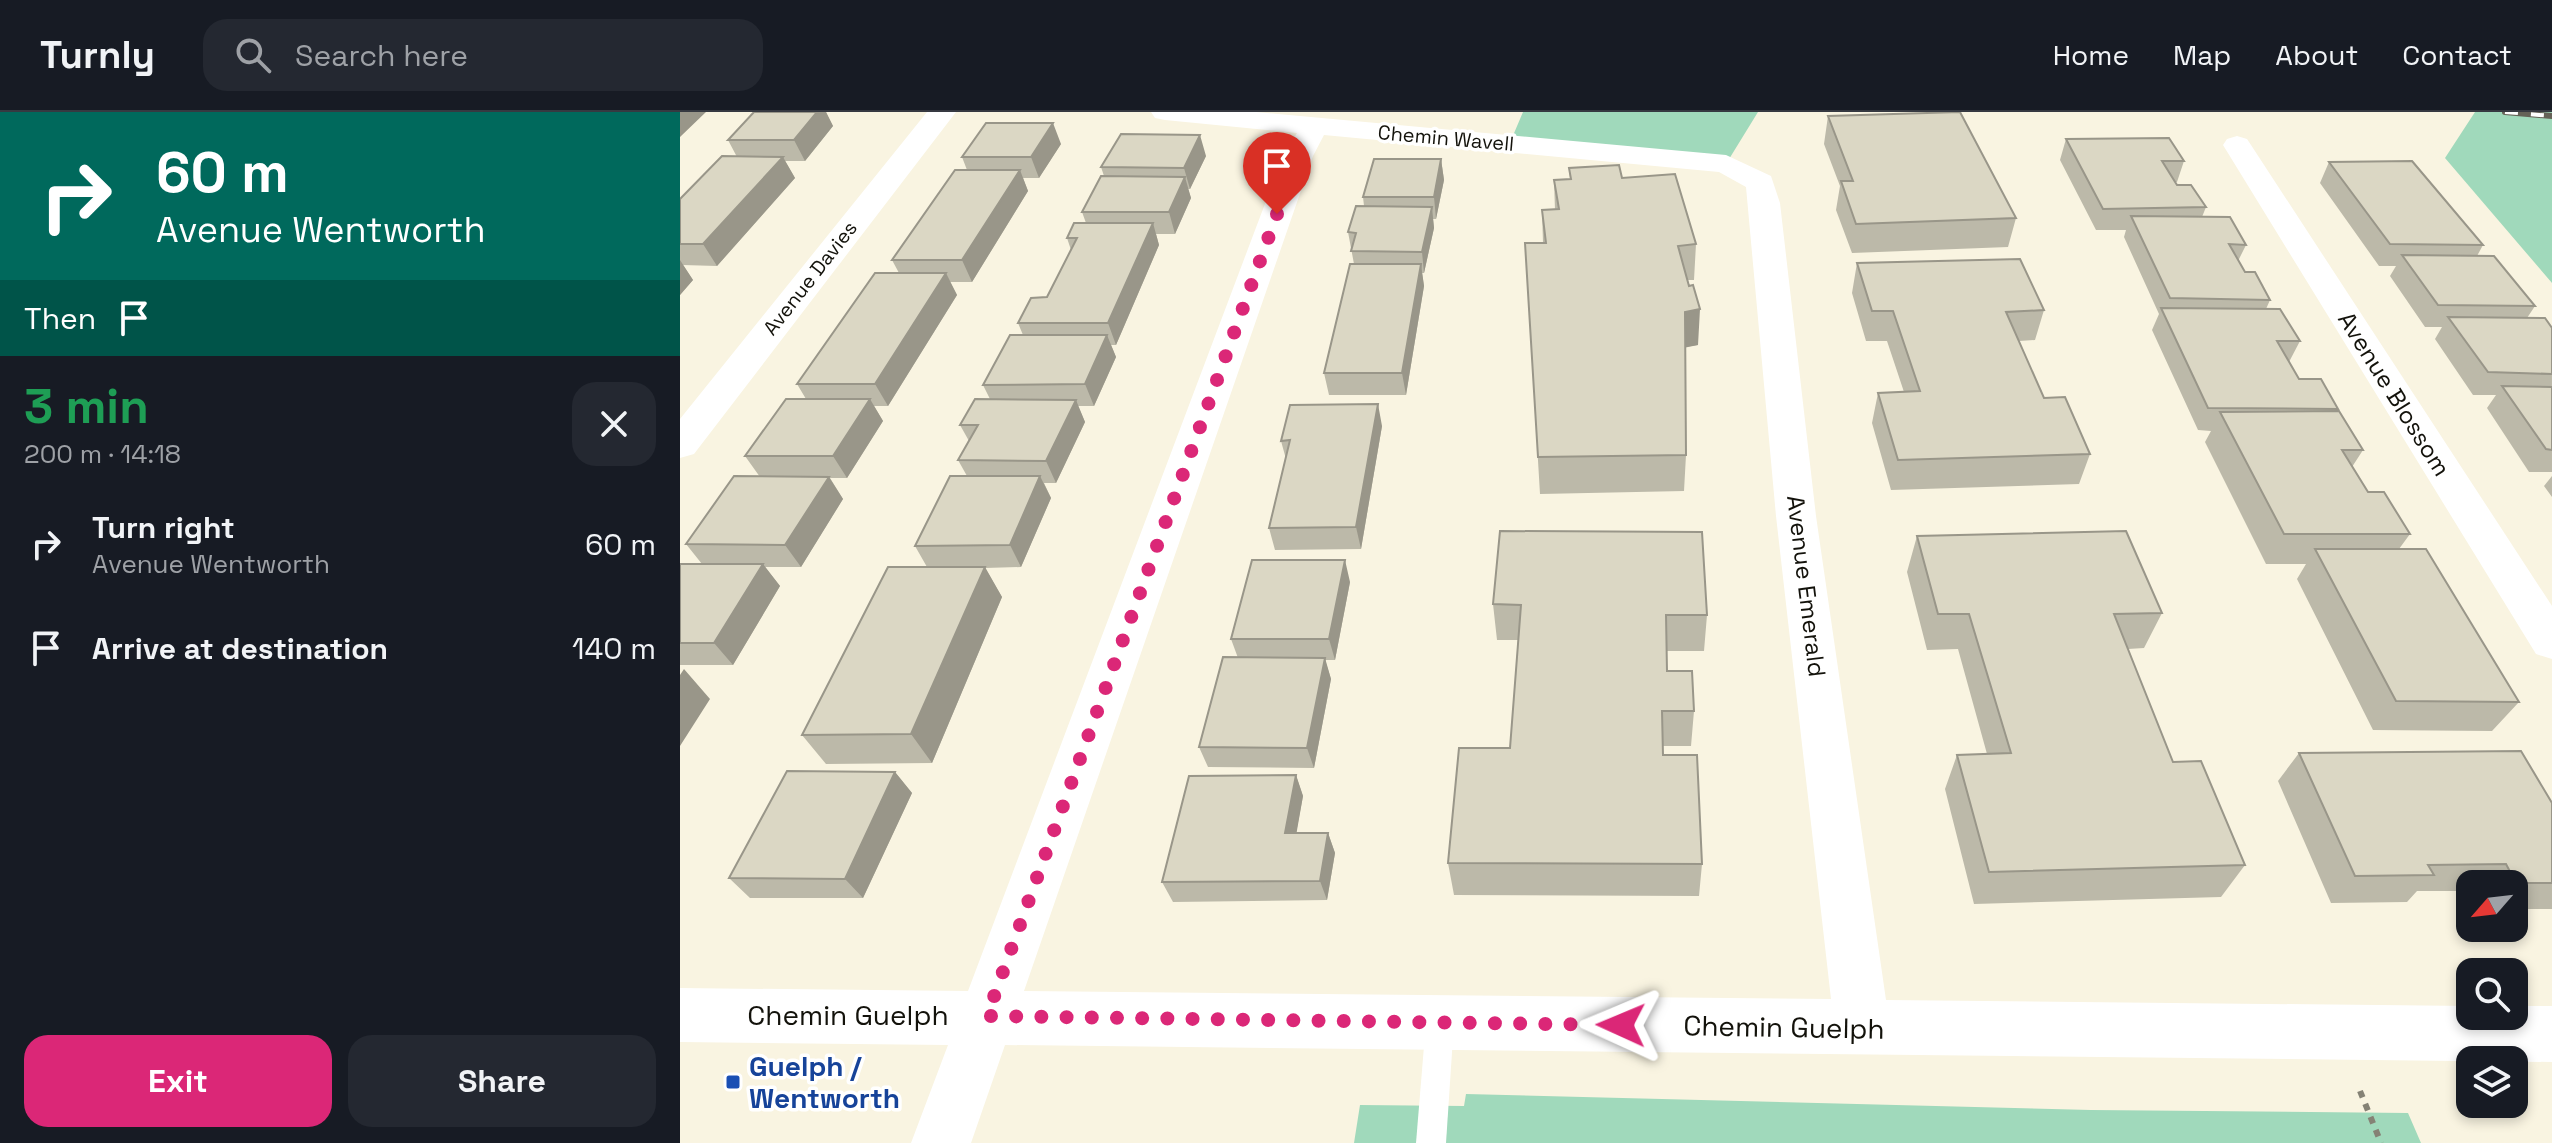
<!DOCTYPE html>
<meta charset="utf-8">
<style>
body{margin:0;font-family:"Space Grotesk",sans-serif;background:#242831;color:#f1f3f6;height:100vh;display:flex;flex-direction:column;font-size:30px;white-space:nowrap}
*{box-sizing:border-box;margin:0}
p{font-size:26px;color:#9ea1a6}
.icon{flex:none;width:44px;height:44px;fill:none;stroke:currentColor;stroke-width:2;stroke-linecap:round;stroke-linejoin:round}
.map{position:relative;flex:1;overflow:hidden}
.details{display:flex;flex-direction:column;background:#171b24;width:680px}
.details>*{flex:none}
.hud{background:#00695c;color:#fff;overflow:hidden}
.needle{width:52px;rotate:242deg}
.tools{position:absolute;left:1776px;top:758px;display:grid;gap:16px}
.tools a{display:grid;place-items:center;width:72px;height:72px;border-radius:16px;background:#171b24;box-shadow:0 4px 12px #0003;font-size:40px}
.pin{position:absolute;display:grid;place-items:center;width:68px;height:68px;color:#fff;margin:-82px -34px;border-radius:50% 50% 50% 0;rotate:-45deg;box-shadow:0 0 8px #0007}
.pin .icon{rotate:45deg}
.me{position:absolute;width:88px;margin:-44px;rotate:271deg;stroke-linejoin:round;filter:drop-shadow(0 0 6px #0008)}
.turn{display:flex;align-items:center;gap:28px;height:168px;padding:0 24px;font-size:36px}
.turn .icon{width:104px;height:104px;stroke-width:2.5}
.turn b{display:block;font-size:56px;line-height:68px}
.then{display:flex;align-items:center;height:76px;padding:0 24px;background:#0003;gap:16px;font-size:30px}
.round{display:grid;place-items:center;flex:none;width:84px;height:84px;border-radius:24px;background:#242831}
.overview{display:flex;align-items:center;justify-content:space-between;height:136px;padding:0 24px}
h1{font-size:48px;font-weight:800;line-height:60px;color:#1e9e55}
.action{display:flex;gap:16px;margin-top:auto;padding:16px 24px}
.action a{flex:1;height:92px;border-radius:24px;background:#db2777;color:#fff;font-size:32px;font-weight:800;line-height:92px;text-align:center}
.action a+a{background:#242831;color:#f1f3f6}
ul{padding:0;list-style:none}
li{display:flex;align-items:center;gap:24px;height:104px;padding:0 24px}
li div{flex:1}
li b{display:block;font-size:30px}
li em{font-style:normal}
header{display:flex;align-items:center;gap:48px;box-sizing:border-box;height:112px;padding:0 40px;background:#171b24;border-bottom:2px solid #363941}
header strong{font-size:38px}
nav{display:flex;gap:44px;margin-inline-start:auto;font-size:28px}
.search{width:560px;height:72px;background:#242831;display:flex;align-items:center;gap:20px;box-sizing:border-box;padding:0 28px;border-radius:24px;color:#9ea1a6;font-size:30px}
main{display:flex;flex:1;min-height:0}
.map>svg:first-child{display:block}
.green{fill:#a0d9bb}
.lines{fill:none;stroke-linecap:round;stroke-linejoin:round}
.path{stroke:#858275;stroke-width:6;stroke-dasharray:7 7;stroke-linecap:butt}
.lane{fill:#fff;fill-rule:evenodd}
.street{fill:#fff;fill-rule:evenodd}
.rail-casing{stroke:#656257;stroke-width:6}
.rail{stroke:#fff;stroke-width:4;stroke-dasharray:13;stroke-linecap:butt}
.wall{fill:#bcb9a9}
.shaded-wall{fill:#999689}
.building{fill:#dbd7c4;stroke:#999689;stroke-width:2}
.route{stroke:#db2777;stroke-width:14;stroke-dasharray:0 25.2}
.transit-dot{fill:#1a4fb4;stroke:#fff;stroke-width:3}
.labels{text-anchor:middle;stroke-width:7;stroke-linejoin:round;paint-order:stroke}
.far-street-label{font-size:20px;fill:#13120b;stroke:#fff}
.street-label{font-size:24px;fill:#13120b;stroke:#fff}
.near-street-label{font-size:28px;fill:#13120b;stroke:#fff}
.near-transit-label{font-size:28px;font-weight:bold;fill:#164399;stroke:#fff;text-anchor:start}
</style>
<header>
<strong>Turnly</strong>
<div class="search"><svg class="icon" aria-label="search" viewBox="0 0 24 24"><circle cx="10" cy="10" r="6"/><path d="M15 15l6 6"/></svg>Search here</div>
<nav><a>Home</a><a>Map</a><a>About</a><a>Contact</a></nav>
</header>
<main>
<section class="details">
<div class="hud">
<div class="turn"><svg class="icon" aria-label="right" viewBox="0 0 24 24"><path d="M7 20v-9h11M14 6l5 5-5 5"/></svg><div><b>60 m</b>Avenue Wentworth</div></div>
<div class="then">Then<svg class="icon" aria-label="arrive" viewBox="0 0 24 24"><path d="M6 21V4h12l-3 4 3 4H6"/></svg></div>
</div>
<div class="overview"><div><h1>3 min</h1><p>200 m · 14:18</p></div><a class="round"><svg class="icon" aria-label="close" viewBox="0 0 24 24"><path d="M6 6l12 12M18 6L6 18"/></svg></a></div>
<ul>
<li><svg class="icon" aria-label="right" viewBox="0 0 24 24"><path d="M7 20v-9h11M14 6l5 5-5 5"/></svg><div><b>Turn right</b><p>Avenue Wentworth</p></div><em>60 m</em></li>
<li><svg class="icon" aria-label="arrive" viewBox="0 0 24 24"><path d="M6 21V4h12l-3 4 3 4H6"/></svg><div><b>Arrive at destination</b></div><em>140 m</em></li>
</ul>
<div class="action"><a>Exit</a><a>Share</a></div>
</section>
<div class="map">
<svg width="1872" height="1031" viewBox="0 0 1872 1031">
<rect width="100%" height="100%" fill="#f9f4e1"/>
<path class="green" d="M843,0H1078L1046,52L829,33Z
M1795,0H1872V171L1765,46Z
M786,982L1411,998L1728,1001L1741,1031H674L680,993L784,994Z"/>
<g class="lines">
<path class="path" d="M1680,979L1701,1031"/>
<path class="lane" d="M760,896L770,900L774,910L766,1031H736L746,910L750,900Z"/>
<path class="street" d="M247,0H276L14,342L0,346V307Z
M471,0H576L1046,43L1091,64L1100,91L1136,404L1206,888L1790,894V904H1834V894H1872V950L325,933L291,1031H231L268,933L0,930V876L288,879L603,44L617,21L485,8L475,6ZM644,23L1039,60L1066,75L1096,404L1151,887L344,879L633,44Z
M1557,24L1567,27L1571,33L1872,494V547L1856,542L1543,33L1547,27Z"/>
<g class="rail-casing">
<path id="rail" d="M1825,0L1872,4"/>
</g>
<use href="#rail" class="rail"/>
</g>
<path class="wall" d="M74,0H146L153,14L125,49H105L115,66L37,154L3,153L13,168L0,183V87L57,45L48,28Z
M1148,4L1336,106L1328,135L1172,141L1156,98L1160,74L1144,32Z
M1386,27L1504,49L1497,70H1495L1497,73L1526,95L1522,105L1566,133L1558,149L1565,160L1590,188L1586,197L1620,229L1609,250L1619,267L1658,297V299L1683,338L1672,355L1688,380L1730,422L1719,437L1839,590L1812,619L1693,618L1617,467L1626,452H1586L1525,330L1531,319L1518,318L1472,218L1479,202L1444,125L1446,118H1416L1380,48Z
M381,32L359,66H343L348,79L292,170H270L277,183L208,294H194L203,309L167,366H150L163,387L121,455H85L100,474L53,553H0V452H22L6,432L80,365L65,344L126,287L117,272L219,161L212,148L287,58L282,45Z
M526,44L510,77H508L511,86L495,122H476L479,133L436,233H431L436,245L414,294H398L405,310L376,371H364L371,386L341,455L305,456L322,485L252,651L146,652L122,623L247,455L235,434L287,364L278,348L289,329L280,313L310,287L303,273L343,223L338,211L367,185L391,138L387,126L406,111L402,100L424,64L421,55Z
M761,47L764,68L756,107H753L754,116L744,161H742L744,174L726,283H649L644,261L674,152L668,120L684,94L683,85Z
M1649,50L1803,133L1797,144L1855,194L1847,206L1872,216V360H1849L1807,296L1816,283H1793L1755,227L1762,215H1745L1710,164L1716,154H1699L1640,71Z
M889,56L942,66L1016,132L1014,168H1008L1018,233L1005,235L1006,343L1004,379L860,382L845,131H863L862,98H875L874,68L890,67Z
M1177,151L1364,198L1355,228L1339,229L1364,286L1410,342L1399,372L1211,378L1192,311L1198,281L1224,280L1207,229H1186L1172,181Z
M702,314L681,437L595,438L589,416L606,347L601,329Z
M1872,364V385L1864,374Z
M820,419L1027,503L1024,539H987V559L1014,599L1011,634H983V643L1022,752L1019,784L774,783L768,751L830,636L838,528H817L813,492Z
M1237,424L1482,501L1464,536L1448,537L1493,650L1565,753L1541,785L1294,792L1265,677L1277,643L1307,642L1278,537L1247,538L1227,460Z
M670,470L655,548H645L651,567L634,656L528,655L519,635L558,546L551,527Z
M1619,641L1872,691V797H1834V772H1790V779H1737L1727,790L1651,791L1598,669Z
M215,660L232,681L183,786H70L49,766Z
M616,663L623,684L616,721H648L655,741L647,788L493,790L482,770Z"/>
<path class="shaded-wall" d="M0,0H26L0,25Z
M137,0H146L153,14L125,49L114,28Z
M373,11L381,32L359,66L351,45Z
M520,23L526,44L510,77L504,56Z
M103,45L115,66L37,154L23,132Z
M761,47L764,68L756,107L754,85Z
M340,58L348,79L292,170L282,148Z
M505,65L511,86L495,122L489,100Z
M752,95L754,116L744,161L742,140Z
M473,111L479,133L436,233L428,211Z
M0,148L13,168L0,183Z
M741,152L744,174L726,283L722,261Z
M266,161L277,183L208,294L195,272Z
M1020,197L1018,233L1003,236L1005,200Z
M427,223L436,245L414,294L405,272Z
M190,287L203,309L167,366L153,344Z
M396,288L405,310L376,371L366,349Z
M698,292L702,314L681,437L676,415Z
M360,364L371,386L341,455L330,433Z
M149,365L163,387L121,455L105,433Z
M665,448L670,470L655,548L649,527Z
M83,452L100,474L53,553L34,531Z
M305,455L322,485L252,651L231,622Z
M645,546L651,567L634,656L627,636Z
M4,557L30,587L0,634V563Z
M215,660L232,681L183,786L165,767Z
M616,663L623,684L613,741L605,721Z
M648,721L655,741L647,788L640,769Z"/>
<path class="building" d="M74,0H137L114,28H48Z
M1280,0L1336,106L1176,112L1161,69H1173L1148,4Z
M306,11H373L351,45H282Z
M441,22L520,23L504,56L421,55Z
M1489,26L1504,49H1482L1497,73H1511L1526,95L1423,97L1386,27Z
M42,44L103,45L23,132H0V87Z
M694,47H761L754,85H683Z
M1732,49L1803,133L1710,132L1649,50Z
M939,53L942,66L995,62L1016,132L998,134L1009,174L1013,173L1020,197L1005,200L1006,343L858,345L845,131H866L862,98L879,97L874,68L891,67L889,56Z
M275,58H340L282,148H212Z
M421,64L505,65L489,100H402Z
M676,94L752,95L742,140L671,139L676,121L668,120Z
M1451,104L1550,105L1566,133L1549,132L1565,160H1575L1590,188L1490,186Z
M394,111H473L428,211H338L351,186L367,185L397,126H387Z
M1722,143L1814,144L1855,194L1758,193Z
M1340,147L1364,198L1326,200L1364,286L1385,285L1410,342L1218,348L1198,281L1240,279L1213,199H1192L1177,151Z
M670,152H741L722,261H644Z
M195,161H266L195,272H117Z
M1481,196L1600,197L1620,229H1597L1619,267H1641L1658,297L1528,296Z
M1768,205L1865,206L1872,216V262L1808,260Z
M330,223H427L405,272L303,273Z
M1822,274L1872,275V338L1866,337Z
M106,287H190L153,344H65Z
M295,287L396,288L366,349L278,348L298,313H280Z
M698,292L676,415L589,416L610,328L601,329L610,293Z
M1659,299L1683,338H1662L1688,380H1704L1730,422H1604L1540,300Z
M54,364L149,365L105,433L6,432Z
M270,364H360L330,433L235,434Z
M820,419L1022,420L1027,503H986L987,559H1012L1014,599H982L983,643H1017L1022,752L768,751L779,636H830L841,493L813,492Z
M1446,419L1482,501L1434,502L1493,650L1521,649L1565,753L1309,760L1277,643L1331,641L1289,502H1258L1237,424Z
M1635,437H1746L1839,590L1716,589Z
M572,448H665L649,527H551Z
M0,452H83L34,531H0Z
M208,455H305L231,622L122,623Z
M543,545L645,546L627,636L519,635Z
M1841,639L1872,691V771H1836L1826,752L1748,753L1754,763L1675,764L1619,641Z
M107,659L215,660L165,767L49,766Z
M616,663L605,721H648L640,769L482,770L509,664Z"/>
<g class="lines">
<path class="route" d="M597,102L307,904L941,913"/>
</g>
<rect class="transit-dot" x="45" y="962" width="16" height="16" rx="4"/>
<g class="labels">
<g class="far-street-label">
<text transform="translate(766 26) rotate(5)" y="7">Chemin Wavell</text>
<text transform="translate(130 166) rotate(-52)" y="7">Avenue Davies</text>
</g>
<g class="street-label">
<text transform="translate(1714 282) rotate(58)" y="8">Avenue Blossom</text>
<text transform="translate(1126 474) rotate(83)" y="8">Avenue Emerald</text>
</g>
<g class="near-street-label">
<text x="168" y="913">Chemin Guelph</text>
<text transform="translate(1104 915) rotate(1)" y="10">Chemin Guelph</text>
</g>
<g class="near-transit-label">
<text x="69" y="964">Guelph /<tspan x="69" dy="32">Wentworth</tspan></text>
</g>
</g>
</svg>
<div class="tools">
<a><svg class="needle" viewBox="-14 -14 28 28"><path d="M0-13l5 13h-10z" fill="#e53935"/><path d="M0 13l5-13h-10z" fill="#9ea1a6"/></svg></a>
<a><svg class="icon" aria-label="search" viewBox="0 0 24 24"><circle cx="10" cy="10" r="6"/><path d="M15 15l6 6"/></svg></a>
<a><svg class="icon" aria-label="layers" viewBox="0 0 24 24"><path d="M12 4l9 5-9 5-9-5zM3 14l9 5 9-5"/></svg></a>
</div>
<div class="pin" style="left:597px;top:102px;background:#d93025"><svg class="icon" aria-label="arrive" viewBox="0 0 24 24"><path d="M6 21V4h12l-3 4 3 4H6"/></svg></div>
<svg class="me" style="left:941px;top:913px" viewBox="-20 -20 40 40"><path d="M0-17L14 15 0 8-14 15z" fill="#db2777" stroke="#fff" stroke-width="4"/></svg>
</div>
</main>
